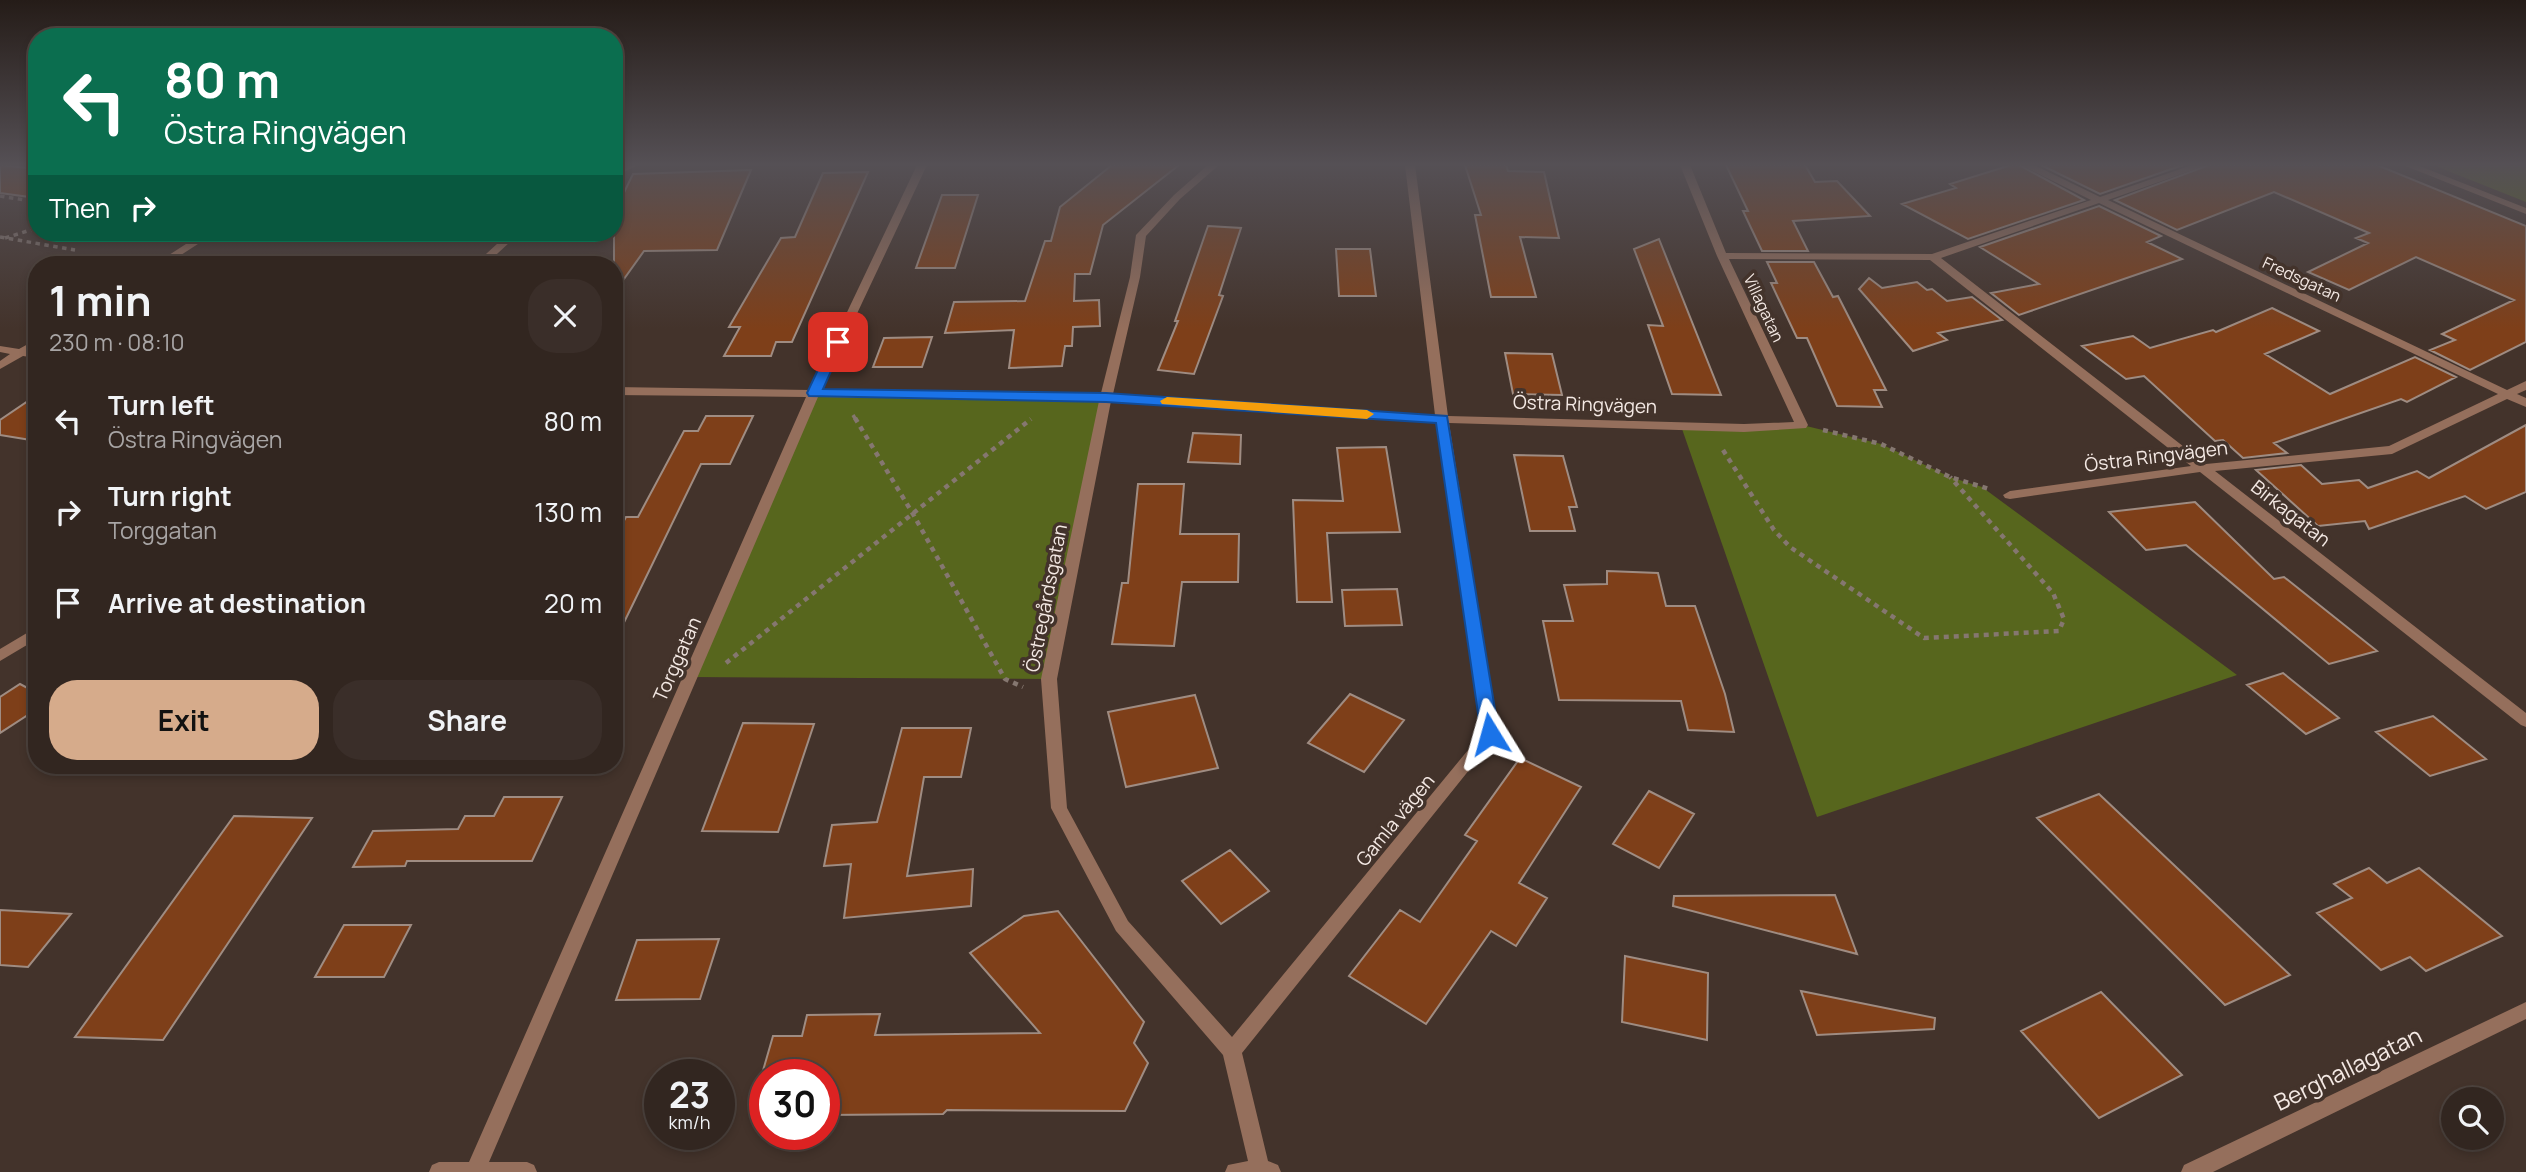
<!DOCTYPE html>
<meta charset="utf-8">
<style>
body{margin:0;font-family:Manrope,sans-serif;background:#3a2e29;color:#f1f3f6;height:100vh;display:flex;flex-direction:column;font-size:26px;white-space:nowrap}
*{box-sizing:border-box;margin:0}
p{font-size:23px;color:#a8a5a5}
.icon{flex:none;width:38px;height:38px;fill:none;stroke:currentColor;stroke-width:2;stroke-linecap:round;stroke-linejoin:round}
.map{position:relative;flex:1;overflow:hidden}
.sheet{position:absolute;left:28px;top:256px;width:595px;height:518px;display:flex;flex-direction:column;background:#322620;border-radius:28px;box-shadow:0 4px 10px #0003,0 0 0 2px #4d433e}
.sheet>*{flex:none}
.guide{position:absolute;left:28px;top:28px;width:595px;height:214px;border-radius:28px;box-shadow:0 4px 10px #0003,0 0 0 2px #4d433e;background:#0b6e4f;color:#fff;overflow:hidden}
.fabs{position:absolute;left:2441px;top:1087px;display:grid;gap:14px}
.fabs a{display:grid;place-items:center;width:63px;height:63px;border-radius:50%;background:#322620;box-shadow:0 4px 10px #0003,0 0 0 2px #4d433e;font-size:35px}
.speed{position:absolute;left:644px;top:1059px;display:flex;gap:14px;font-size:35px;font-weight:700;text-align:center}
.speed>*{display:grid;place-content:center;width:91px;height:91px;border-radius:50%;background:#322620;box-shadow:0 4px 10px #0003,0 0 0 2px #4d433e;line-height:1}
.speed small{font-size:18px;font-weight:400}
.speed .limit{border:10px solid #d22;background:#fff;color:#111}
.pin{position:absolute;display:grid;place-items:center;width:60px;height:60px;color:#fff;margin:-30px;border-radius:14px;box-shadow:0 4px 10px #0006}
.me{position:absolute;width:77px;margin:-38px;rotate:352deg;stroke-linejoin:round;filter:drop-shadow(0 0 5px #0008)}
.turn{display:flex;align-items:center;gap:24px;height:147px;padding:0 21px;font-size:32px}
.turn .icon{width:91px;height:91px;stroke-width:2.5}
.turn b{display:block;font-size:49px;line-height:60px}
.then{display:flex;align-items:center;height:66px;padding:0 21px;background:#0003;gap:14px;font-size:26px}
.round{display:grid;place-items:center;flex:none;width:74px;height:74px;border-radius:28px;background:#3a2e29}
.headline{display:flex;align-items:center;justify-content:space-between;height:119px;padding:0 21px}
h1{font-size:42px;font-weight:700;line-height:52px}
.button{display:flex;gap:14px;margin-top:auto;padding:14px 21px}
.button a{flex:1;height:80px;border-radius:28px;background:#d6ab8b;color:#111;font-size:28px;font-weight:700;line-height:80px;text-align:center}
.button a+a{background:#3a2e29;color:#f1f3f6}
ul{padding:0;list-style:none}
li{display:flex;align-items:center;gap:21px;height:91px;padding:0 21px}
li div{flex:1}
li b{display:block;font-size:26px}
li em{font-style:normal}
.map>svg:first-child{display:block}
.green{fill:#57661d}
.building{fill:#7e3f19;stroke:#9f8c82;stroke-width:2}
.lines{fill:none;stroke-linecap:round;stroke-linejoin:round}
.path-far1{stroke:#857770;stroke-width:3.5;stroke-dasharray:4.5 4.5;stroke-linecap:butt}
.path{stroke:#857770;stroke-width:4.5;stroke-dasharray:5 5;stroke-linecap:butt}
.street{fill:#956f5c;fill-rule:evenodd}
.route{fill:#1a73e8;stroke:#114b97;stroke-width:2}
.slow{fill:#f59e0b}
.labels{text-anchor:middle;stroke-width:7;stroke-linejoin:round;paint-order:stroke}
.far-street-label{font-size:16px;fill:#f4e9e4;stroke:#43332b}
.street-label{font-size:19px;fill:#f4e9e4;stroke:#43332b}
.near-street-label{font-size:23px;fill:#f4e9e4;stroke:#43332b}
</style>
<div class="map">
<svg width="2526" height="1172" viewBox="0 0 2526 1172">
<rect width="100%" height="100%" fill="#43332b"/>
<path class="green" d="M2433,165H2526V202Z
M814,393L1106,397L1049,679L690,677Z
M1802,425L1881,444L1950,477L1982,487L2237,675L1817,817L1681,426Z"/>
<path class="building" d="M0,165L37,169V198L0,193Z
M1112,165H1179L1103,225L1090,274H1075L1074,301L1099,300L1100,326L1073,327L1072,346H1065L1062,366L1009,368L1014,330L945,333L954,302L1025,301L1045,241H1051L1060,207Z
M1465,165H1506L1508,171L1544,172L1559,238L1520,237L1536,297H1491L1475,215H1481Z
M1726,165H1805L1815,182L1837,181L1870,216L1793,221L1808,251H1762L1743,211H1748Z
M2011,165H2019L2084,200L1968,239L1902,204L1956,188L1950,184Z
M2041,165H2183L2100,194Z
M2209,165H2377L2526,226V342L2470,370L2430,350L2455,340L2442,334L2514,300L2416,257L2349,290L2308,272L2368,243L2356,238L2369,233L2274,192L2177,230L2115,200Z
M751,170L717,250L644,251L614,293V213L633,174Z
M868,172L792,342H776L771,356H724L740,327H729L781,238L795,237L823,173Z
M942,195H978L955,268H916Z
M2099,206L2161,236L2147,242L2182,259L2019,315L1991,293L2039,284L1980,247Z
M1208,226L1241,228L1219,295L1223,296L1194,374L1158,370L1178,321H1175Z
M1659,239L1721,395L1672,394L1648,325L1663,326L1634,249Z
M1336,249H1370L1376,296H1339Z
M1767,262H1814L1833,297L1838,296L1886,390H1874L1882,407L1837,406L1807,338H1797L1771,283H1777Z
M1869,278L1882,288L1917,282L1927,290L1932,289L1947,301L1972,297L2002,320L1938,333L1947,340L1913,351L1859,289Z
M2272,308L2319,331L2265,354L2330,394L2415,357L2456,377L2407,402L2401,399L2274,443L2287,453L2243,458L2223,440L2215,441L2144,376L2126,379L2082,346L2133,336L2150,348L2213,330L2216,332Z
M932,337L922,367H873L884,338Z
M1505,353L1552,354L1562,395L1513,394Z
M37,395V441L0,435V420Z
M706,416H753L730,464H701L614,643V539L626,517H638L684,431H698Z
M2526,425V492L2486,509L2465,496L2369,529L2365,521L2318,526L2256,470L2301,465L2322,484L2359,480L2368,488L2417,471L2429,478Z
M1193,433L1241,435L1240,464L1188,462Z
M1386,447L1400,532L1327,533L1332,602H1297L1293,500L1343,501L1337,448Z
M1514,455L1563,456L1577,507H1569L1575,531H1530Z
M1138,484H1184L1180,534H1239L1238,582H1182L1174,646L1112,644L1122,583H1128Z
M2195,502L2274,579L2284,577L2377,651L2329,664L2186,545L2146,550L2109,512Z
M1607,571L1658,573L1666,606H1695L1725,694L1734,732L1688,730L1681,701L1559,700L1543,621H1573L1564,585L1607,584Z
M1397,589L1402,625L1345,626L1342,590Z
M2283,673L2339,718L2306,734L2247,685Z
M20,684L37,693V709L0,733V697Z
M1350,694L1404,720L1364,772L1308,743Z
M1195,695L1218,768L1126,787L1108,712Z
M2433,716L2486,759L2430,776L2376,732Z
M743,723L814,724L778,832L702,831Z
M902,728H971L961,777H924L907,876L973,869L971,906L844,918L851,864L824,866L832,825L877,822Z
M1520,758L1581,787L1519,883L1547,898L1516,946L1491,931L1426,1024L1349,976L1400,910L1420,922L1477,841L1465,835Z
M1649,791L1694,814L1659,868L1613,844Z
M2099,794L2290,975L2225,1005L2037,818Z
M504,797H562L532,861H407L405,866L353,867L373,831L458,829L465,816H494Z
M234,816L312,818L163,1040L75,1037Z
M1230,850L1269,891L1221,924L1182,881Z
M2369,868L2387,883L2419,868L2502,936L2426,971L2410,957L2381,970L2317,913L2352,898L2334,884Z
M1835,895L1857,954L1673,906L1674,896Z
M0,910L71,914L28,967L0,965Z
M1058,911L1144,1022L1134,1043L1148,1063L1125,1111L947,1110L943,1114L824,1115V1074H762L773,1036H802L807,1015L880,1014L875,1035L1040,1033L970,953L1024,916Z
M344,925H411L384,977H315Z
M719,939L700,999L616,1000L637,940Z
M1625,956L1708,973L1707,1040L1622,1022Z
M1801,991L1935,1018L1934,1029L1817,1035Z
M2101,992L2182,1075L2099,1118L2021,1031Z"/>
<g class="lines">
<path class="path-far1" d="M0,196L37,202
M0,237L75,250
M5,238L37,228
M853,415L856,420"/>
<path class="path" d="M855,418L913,514L1005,679L1023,687
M1823,430L1881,444L1950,477L1989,489
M1723,450L1774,530L1790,547L1924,638L2059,631L2064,619L2053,593L1950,477
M726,663L1031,419"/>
<path class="street" d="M625,165H638L614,177V170Z
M917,165H927L821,390L1101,393L1130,277L1136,235L1174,195L1208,165H1219L1180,199L1146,236L1140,277L1113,394L1435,415L1405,165H1415L1448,416L1744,424L1794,422L1717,256L1680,165H1690L1726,253L1932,254L2091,200L2021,165H2034L2100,197L2192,165H2207L2108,200L2507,390L2526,381V390L2517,394L2526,398V407L2507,399L2392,454L2215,471L2526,713V727L2521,725L2200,472L2010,499L2005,498L2003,495L2010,491L2191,466L1930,260L1729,259L1808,425L1806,428L1744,432L1449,423L1498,734L1242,1053L1268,1161L1278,1165L1281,1172H1225L1228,1165L1248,1161L1223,1055L1116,931L1051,808L1041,679L1099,401L818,397L489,1162H527L534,1165L537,1172H429L432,1165L439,1162H469L806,397L614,395V387L810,390ZM2099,203L2498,394L2389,446L2206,464L1941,258ZM1111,401L1436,422L1482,733L1232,1037L1128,921L1067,808L1057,679Z
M2403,165H2417L2526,208V214Z
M203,233H215L167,264H155Z
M509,233H520L486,264H475Z
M37,339V347L31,351L37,352V358L23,356L0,369V361L10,354L0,352V346L19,349Z
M37,627V639L0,661V649Z
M2526,1002V1019L2213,1172H2181L2184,1165Z"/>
</g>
<linearGradient id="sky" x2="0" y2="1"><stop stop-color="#251c18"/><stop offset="0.5" stop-color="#555055"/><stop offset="1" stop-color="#555055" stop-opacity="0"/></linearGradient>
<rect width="2526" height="329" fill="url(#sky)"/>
<path class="route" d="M838,338L844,342L823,389L1106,393L1447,416L1499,734L1496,738H1484L1481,734L1436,423L1106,402L809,396L807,393L831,342Z"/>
<path class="slow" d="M1167,397L1367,410L1374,414L1367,419L1162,404L1160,401Z"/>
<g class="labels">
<g class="far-street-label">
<text transform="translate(2302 279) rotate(25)" y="6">Fredsgatan</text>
<text transform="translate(1764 308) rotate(65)" y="6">Villagatan</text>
</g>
<g class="street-label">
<text transform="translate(1585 404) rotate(2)" y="7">Östra Ringvägen</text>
<text transform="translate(2156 456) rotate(-7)" y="7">Östra Ringvägen</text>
<text transform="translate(2291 513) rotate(38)" y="7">Birkagatan</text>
<text transform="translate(1046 598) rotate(-79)" y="7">Östregårdsgatan</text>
<text transform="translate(677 659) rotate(-66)" y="7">Torggatan</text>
<text transform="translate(1395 820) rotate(-51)" y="7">Gamla vägen</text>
</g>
<g class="near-street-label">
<text transform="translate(2348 1069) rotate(-26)" y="8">Berghallagatan</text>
</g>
</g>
</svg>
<div class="fabs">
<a><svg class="icon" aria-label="search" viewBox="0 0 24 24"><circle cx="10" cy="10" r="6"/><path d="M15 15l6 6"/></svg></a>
</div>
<div class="speed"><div>23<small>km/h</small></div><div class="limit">30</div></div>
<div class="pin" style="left:838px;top:342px;background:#d93025"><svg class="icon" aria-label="arrive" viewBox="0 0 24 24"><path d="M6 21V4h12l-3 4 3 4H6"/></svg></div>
<svg class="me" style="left:1490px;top:734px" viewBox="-20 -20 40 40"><path d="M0-17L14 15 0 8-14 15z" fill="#1a73e8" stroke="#fff" stroke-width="4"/></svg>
<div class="guide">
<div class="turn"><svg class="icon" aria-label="left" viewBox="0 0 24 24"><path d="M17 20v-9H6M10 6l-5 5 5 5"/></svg><div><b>80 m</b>Östra Ringvägen</div></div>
<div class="then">Then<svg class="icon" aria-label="right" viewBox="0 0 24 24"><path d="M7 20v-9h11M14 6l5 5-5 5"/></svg></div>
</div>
<section class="sheet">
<div class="headline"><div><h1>1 min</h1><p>230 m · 08:10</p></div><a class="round"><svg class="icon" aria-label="close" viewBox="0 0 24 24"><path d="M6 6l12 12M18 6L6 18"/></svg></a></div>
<ul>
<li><svg class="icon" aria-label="left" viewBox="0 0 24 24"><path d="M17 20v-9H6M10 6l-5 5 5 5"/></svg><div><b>Turn left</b><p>Östra Ringvägen</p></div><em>80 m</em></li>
<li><svg class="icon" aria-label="right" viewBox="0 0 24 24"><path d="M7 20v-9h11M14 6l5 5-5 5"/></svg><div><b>Turn right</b><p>Torggatan</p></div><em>130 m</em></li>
<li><svg class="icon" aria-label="arrive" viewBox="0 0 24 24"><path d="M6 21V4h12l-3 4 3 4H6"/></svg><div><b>Arrive at destination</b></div><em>20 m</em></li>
</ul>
<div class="button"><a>Exit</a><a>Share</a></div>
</section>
</div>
